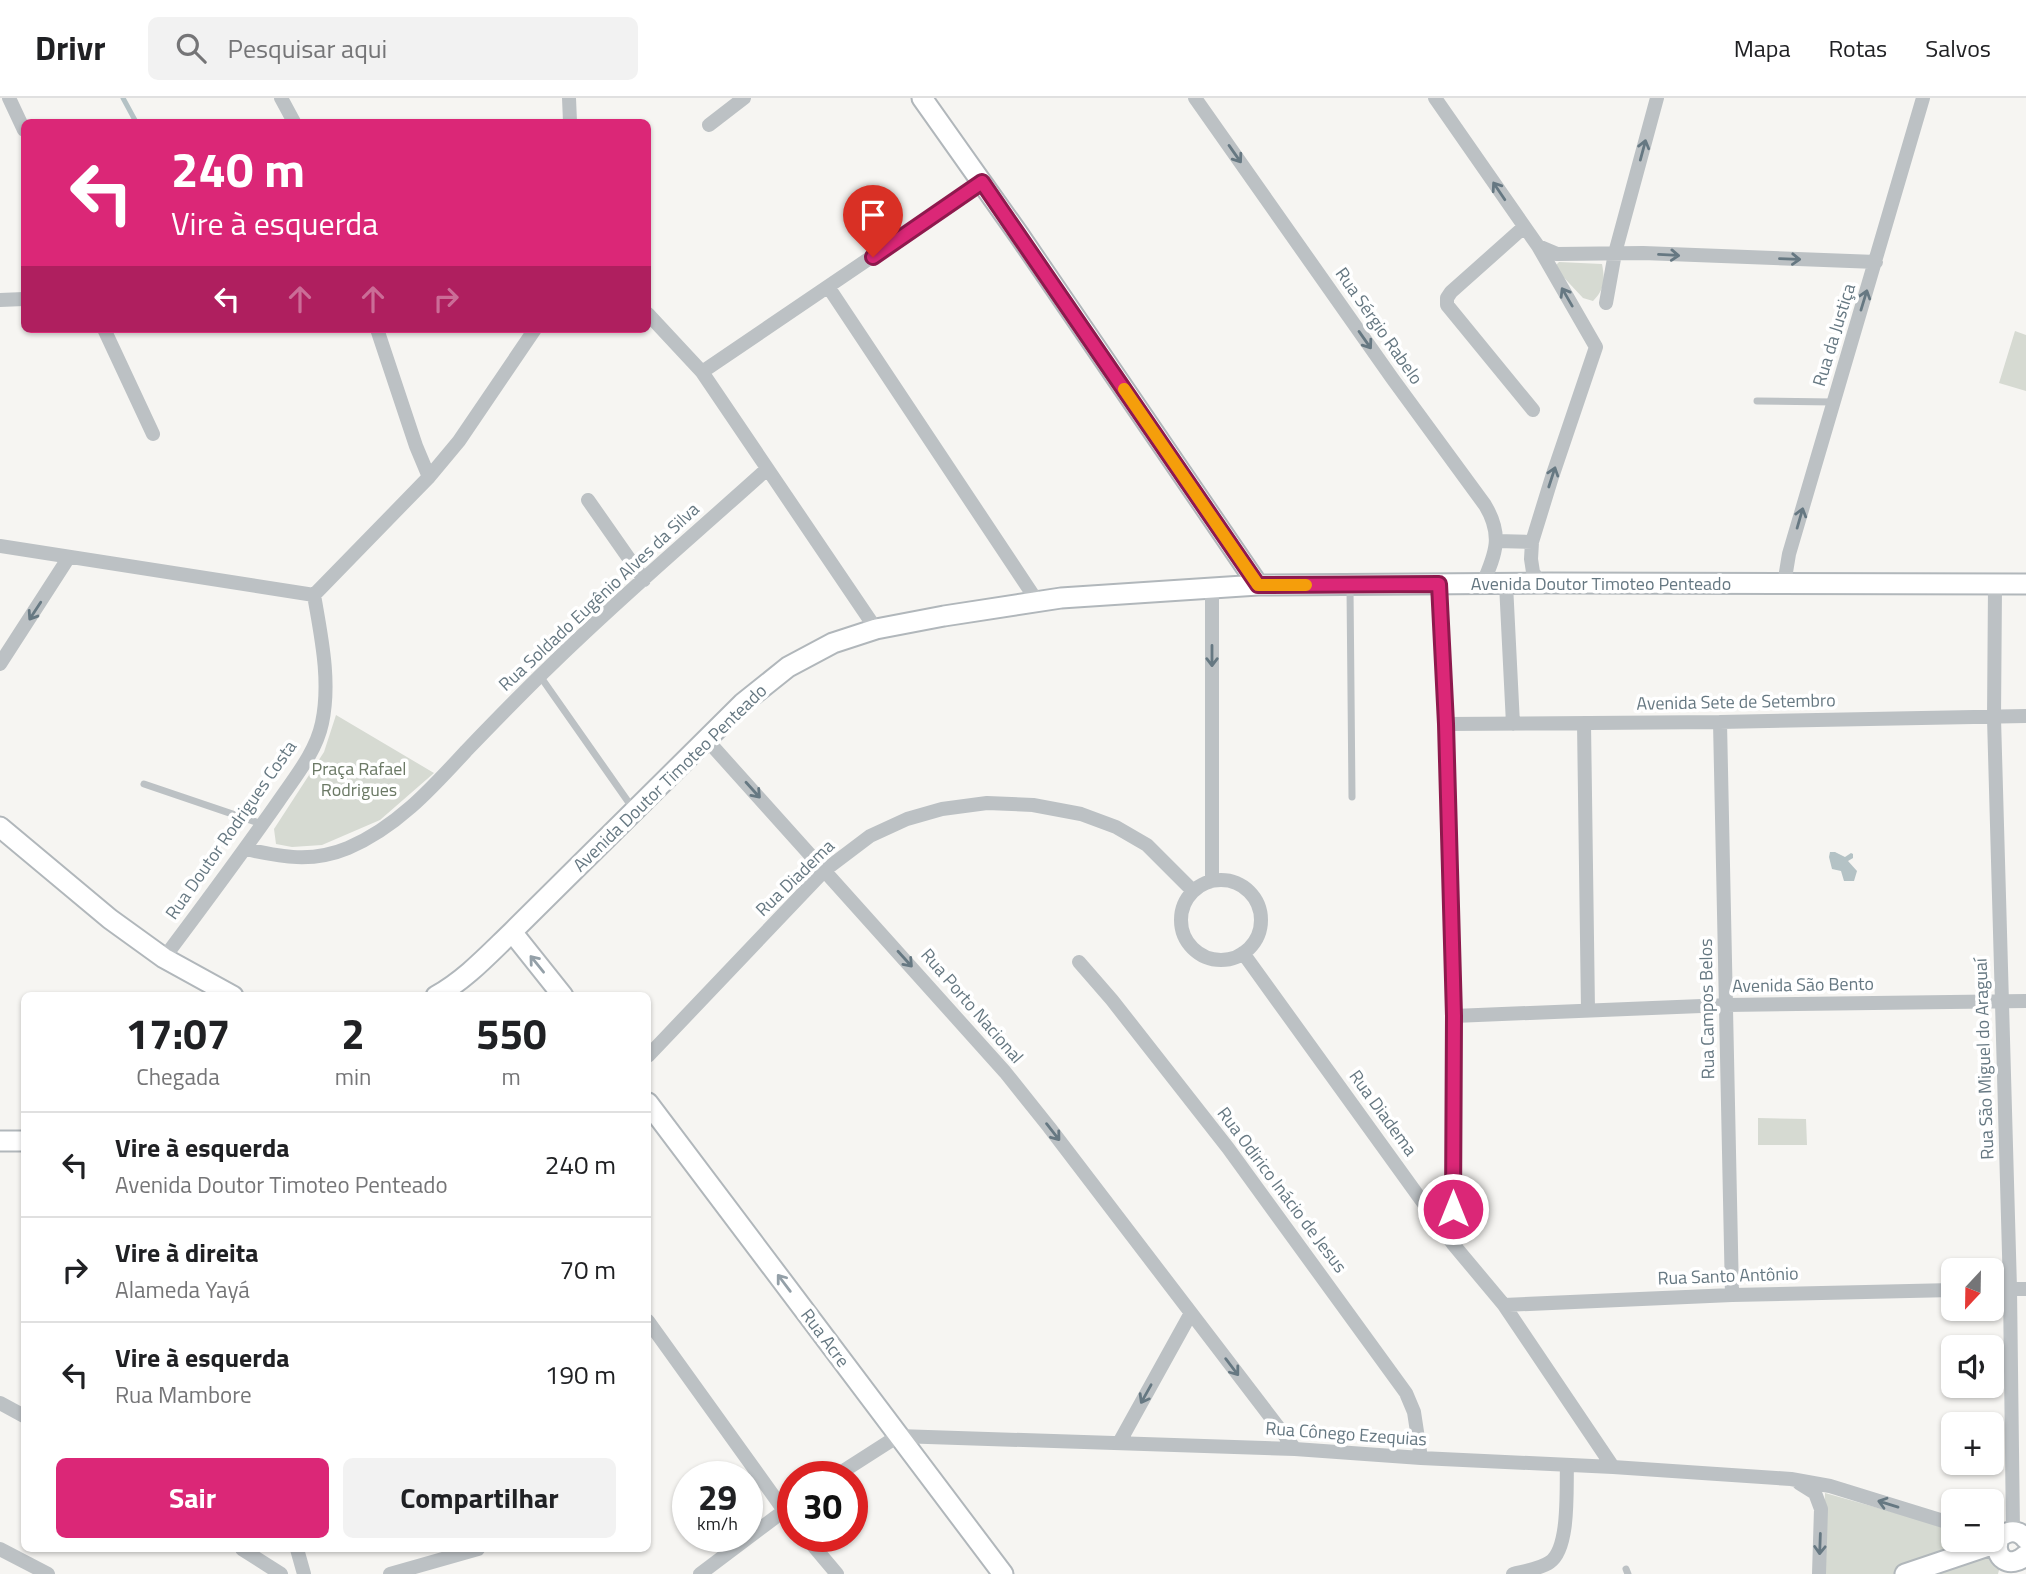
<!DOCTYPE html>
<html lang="pt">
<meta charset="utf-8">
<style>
body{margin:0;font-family:"Titillium Web",sans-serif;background:#f2f2f2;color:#202124;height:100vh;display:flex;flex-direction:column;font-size:26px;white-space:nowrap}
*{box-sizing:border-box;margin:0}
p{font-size:23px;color:#757577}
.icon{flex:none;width:38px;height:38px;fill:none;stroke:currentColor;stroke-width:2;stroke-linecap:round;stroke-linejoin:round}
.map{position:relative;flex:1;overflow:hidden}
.details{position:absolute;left:21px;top:894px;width:630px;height:560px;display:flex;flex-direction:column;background:#fff;border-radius:10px;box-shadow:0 2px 5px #0004}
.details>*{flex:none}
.banner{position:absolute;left:21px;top:21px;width:630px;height:214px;border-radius:10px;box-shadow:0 2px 5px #0004;background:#db2777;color:#fff;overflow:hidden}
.needle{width:46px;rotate:202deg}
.fabs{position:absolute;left:1941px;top:1160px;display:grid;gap:14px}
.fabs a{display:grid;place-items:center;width:63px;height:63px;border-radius:10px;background:#fff;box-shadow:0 2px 5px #0004;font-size:35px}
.speed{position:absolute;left:672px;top:1363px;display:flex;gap:14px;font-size:35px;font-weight:700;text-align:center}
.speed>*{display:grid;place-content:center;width:91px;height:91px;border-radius:50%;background:#fff;box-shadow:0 2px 5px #0004;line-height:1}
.speed small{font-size:18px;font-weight:400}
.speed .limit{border:10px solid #d22;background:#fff;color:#111}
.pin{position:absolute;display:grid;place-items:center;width:60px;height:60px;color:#fff;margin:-72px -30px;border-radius:50% 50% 50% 0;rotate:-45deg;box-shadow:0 0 7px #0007}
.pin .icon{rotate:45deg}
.me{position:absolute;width:77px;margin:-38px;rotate:0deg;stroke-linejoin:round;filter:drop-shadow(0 0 5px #0008)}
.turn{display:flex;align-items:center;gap:24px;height:147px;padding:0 35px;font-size:32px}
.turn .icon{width:91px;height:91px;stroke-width:2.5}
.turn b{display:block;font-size:49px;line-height:60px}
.lanes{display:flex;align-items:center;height:66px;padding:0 35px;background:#0003;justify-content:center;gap:35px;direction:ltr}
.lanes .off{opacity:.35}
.eta{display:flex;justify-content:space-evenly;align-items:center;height:119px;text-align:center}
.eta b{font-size:42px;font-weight:700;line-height:49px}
.button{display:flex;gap:14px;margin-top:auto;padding:14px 35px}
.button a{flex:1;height:80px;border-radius:10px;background:#db2777;color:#fff;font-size:28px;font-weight:700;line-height:80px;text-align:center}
.button a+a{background:#f2f2f2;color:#202124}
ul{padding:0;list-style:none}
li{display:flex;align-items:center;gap:21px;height:105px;padding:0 35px;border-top:2px solid #e0e0e0}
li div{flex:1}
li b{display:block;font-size:26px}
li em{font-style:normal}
header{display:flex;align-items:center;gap:42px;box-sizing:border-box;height:98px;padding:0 35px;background:#fff;border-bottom:2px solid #e0e0e0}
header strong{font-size:33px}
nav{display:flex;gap:38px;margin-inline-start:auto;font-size:24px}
.search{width:490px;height:63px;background:#f2f2f2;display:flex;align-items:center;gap:18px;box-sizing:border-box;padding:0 24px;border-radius:10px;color:#757577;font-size:26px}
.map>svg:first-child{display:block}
.green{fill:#d6dad2}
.water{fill:#b4c2c5}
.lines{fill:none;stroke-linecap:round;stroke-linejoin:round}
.stream{stroke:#b4c2c5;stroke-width:5}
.secondary-casing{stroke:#b1b7bb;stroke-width:23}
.lane{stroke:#bcc1c4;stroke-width:7}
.street{stroke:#bcc1c4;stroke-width:14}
.secondary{stroke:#fff;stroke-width:19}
.oneway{stroke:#667882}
.oneway2{stroke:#94a0a8}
.route-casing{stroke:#8e194d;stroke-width:18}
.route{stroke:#db2777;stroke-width:12}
.slow{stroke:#f59e0b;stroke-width:12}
.labels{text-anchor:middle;stroke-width:7;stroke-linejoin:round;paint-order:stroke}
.street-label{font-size:18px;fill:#667882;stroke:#fff}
.park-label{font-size:18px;fill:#6b7965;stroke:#fff}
</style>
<header>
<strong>Drivr</strong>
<div class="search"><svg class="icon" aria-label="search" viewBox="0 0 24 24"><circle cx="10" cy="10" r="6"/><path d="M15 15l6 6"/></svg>Pesquisar aqui</div>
<nav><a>Mapa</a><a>Rotas</a><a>Salvos</a></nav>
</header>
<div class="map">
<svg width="2026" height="1476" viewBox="0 0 2026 1476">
<rect width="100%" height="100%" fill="#f6f5f2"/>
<path class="green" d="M1559,164L1602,166C1605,182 1605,191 1593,203L1583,200L1554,169Z
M2015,233L2026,237V293L1999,285Z
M336,617L434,675L380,722L322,747L292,749L276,746L274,731L324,654Z
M1758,1020L1806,1021L1807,1047H1758Z
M1825,1395L1953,1431V1442H1990L2001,1464L1998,1476H1823Z"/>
<path class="water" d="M1830,754H1835L1845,759L1851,755L1853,756V760L1848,763L1857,773L1854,783H1844L1841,773L1832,771L1829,759Z"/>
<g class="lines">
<path class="stream" d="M123,0L136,24"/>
<g class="secondary-casing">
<path id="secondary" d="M922,0L1019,137L1258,487
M0,729L110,821L164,860L233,898
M512,834L563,898
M436,898C465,882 488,857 512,834L743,605L788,569L833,545L876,531L944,518L1061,500L1258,487L1548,485L2026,486
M648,1005L1003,1476
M0,1043H24
M2026,1441C2018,1431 2008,1432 1999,1440C1992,1460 2010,1472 2026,1457
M1905,1476L1997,1445"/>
</g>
<path class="lane" d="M1757,303L1833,304
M1350,490L1352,699
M540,578L634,712
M144,686L262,726
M1626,1471L1628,1476"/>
<path class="street" d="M9,0L24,32
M281,0L294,24
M569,0L570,24
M1195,0L1392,280L1485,407C1503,437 1496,455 1483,485
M1435,0L1538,148L1596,249L1552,379L1532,444L1531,461L1533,474L1540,485
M709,27L744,0
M1524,129L1451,194L1447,200V207L1533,312
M1538,148L1557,156L1643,155L1876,164
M829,190L1037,503
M0,202L24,201
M1606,205L1615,155L1657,0
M648,216L702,274L876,531
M104,231L153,336
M377,231L416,348L429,379
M702,274L982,84
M588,402L644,482
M1497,443L1532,444
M0,448L314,497
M1439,486L1446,626L1454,918L1453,1146
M1506,486L1513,626
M1784,486L1789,456L1923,0
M1995,488L1994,620L2010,1191L2013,1433
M1212,489V783
M314,497L429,379L459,343L535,231
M0,566L69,459
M1720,624L1732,1197
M1584,625L1588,912
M1446,626L1720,624L2026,618
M707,642L1005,974L1049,1029L1295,1351
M245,751C282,759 312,765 348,750C396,730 432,690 466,653C493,625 520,597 548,570C618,501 694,437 767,371
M1181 822a40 40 0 1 1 80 0a40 40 0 1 1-80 0Z
M1243,855L1453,1146L1504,1207L1613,1369
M164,860C203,808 241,757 278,704C295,679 316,654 322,625C331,583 321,538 314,497
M1079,864L1112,902L1228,1050L1406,1295L1414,1314L1421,1360
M1454,918L1726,907L2026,903
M648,958L825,772L870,738L907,721L942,711L987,705L1033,707L1081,716L1116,729L1147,747L1193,793
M1992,1191H2026
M1504,1207L1732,1197L1953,1192
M648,1223L793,1425
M0,1305L24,1318
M1119,1345L1191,1215
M834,1379L898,1338L1295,1351L1421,1360L1613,1369L1791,1381L1830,1388L1953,1426
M1799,1385L1815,1395L1821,1411L1819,1476
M805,1438L837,1476
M0,1451L48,1476
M242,1451L281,1476
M297,1451L304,1476
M390,1476L478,1451
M700,1476L793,1406
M1513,1476C1525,1473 1540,1471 1550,1464C1570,1450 1566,1391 1567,1367"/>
<use href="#secondary" class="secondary"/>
</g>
<defs><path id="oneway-shaft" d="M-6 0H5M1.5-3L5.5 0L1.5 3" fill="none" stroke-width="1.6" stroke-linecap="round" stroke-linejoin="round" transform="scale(1.75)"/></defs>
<g class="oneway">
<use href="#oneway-shaft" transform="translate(1643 52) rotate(-75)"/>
<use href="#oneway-shaft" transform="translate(1235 56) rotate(55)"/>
<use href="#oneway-shaft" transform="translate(1499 93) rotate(-124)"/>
<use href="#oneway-shaft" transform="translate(1669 157) rotate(3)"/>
<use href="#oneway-shaft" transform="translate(1790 161) rotate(2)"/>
<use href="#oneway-shaft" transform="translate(1567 199) rotate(-120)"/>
<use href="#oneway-shaft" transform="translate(1864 202) rotate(-73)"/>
<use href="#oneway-shaft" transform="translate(1365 242) rotate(55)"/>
<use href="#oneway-shaft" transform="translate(1552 379) rotate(-72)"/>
<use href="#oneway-shaft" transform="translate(1800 420) rotate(-74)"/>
<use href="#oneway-shaft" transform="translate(35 513) rotate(123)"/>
<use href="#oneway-shaft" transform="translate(1212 558) rotate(90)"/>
<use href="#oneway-shaft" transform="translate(753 692) rotate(48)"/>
<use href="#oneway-shaft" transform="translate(905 861) rotate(48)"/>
<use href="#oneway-shaft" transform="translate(1053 1034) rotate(52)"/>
<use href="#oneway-shaft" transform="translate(1232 1269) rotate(53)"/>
<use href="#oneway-shaft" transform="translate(1146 1296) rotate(119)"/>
<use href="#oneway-shaft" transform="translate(1888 1406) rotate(-163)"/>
<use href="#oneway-shaft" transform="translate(1820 1446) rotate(92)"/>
</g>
<g class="oneway2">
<use href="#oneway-shaft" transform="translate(537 866) rotate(-129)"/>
<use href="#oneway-shaft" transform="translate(784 1185) rotate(-127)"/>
</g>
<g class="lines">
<g class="route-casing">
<path id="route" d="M873,159L982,84L1258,487L1439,486L1446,626L1454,918L1453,1111"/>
</g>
<use href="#route" class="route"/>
<path class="slow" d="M1124,291L1258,487H1306"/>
</g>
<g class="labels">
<g class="street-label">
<text transform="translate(1379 228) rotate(55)" y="6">Rua Sérgio Rabelo</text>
<text transform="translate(1834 237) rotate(-73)" y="6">Rua da Justiça</text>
<text x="1601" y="492">Avenida Doutor Timoteo Penteado</text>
<text transform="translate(599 499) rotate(-43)" y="6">Rua Soldado Eugênio Alves da Silva</text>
<text transform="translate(1736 604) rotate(-1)" y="6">Avenida Sete de Setembro</text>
<text transform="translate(670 680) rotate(-44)" y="6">Avenida Doutor Timoteo Penteado</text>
<text transform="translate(231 732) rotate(-55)" y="6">Rua Doutor Rodrigues Costa</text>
<text transform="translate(795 780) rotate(-44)" y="6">Rua Diadema</text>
<text transform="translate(1803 887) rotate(-1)" y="6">Avenida São Bento</text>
<text transform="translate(972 908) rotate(49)" y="6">Rua Porto Nacional</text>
<text transform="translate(1707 911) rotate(-91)" y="6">Rua Campos Belos</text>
<text transform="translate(1984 961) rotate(-92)" y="6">Rua São Miguel do Araguaí</text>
<text transform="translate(1383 1015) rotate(54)" y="6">Rua Diadema</text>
<text transform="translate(1282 1092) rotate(53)" y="6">Rua Odirico Inácio de Jesus</text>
<text transform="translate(1728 1178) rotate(-2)" y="6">Rua Santo Antônio</text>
<text transform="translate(825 1240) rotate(53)" y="6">Rua Acre</text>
<text transform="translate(1346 1336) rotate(4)" y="6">Rua Cônego Ezequias</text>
</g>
<g class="park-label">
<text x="359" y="677">Praça Rafael<tspan x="359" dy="21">Rodrigues</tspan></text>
</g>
</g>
</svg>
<div class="fabs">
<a><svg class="needle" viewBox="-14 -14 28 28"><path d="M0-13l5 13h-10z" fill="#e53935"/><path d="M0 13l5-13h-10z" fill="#757577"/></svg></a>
<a><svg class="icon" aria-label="sound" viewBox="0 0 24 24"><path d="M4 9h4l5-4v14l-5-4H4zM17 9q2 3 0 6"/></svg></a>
<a>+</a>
<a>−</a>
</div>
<div class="speed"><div>29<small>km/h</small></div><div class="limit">30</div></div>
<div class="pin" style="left:873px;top:159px;background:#d93025"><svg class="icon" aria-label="arrive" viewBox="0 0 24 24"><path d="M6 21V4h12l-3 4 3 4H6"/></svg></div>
<svg class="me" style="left:1453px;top:1111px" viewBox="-20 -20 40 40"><circle r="17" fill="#db2777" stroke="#fff" stroke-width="3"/><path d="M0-11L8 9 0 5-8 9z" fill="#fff"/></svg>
<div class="banner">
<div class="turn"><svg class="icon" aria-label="left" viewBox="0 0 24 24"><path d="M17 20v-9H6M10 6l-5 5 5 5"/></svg><div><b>240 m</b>Vire à esquerda</div></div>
<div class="lanes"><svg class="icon" aria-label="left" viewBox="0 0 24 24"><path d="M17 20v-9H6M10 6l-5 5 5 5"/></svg><svg class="icon off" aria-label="ahead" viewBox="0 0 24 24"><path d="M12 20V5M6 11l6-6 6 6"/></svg><svg class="icon off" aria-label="ahead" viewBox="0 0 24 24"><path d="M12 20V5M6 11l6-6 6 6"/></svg><svg class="icon off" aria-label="right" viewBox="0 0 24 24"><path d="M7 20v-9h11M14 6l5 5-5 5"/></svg></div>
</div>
<section class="details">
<div class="eta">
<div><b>17:07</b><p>Chegada</p></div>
<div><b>2</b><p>min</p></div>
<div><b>550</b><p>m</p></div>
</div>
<ul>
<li><svg class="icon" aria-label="left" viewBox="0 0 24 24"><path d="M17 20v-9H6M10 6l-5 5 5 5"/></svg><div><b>Vire à esquerda</b><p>Avenida Doutor Timoteo Penteado</p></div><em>240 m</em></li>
<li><svg class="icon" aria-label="right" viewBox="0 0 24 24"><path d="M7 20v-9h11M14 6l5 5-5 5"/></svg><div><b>Vire à direita</b><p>Alameda Yayá</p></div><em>70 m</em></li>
<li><svg class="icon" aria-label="left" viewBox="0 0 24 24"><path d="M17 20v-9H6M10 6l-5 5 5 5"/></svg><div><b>Vire à esquerda</b><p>Rua Mambore</p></div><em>190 m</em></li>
</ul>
<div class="button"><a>Sair</a><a>Compartilhar</a></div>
</section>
</div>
